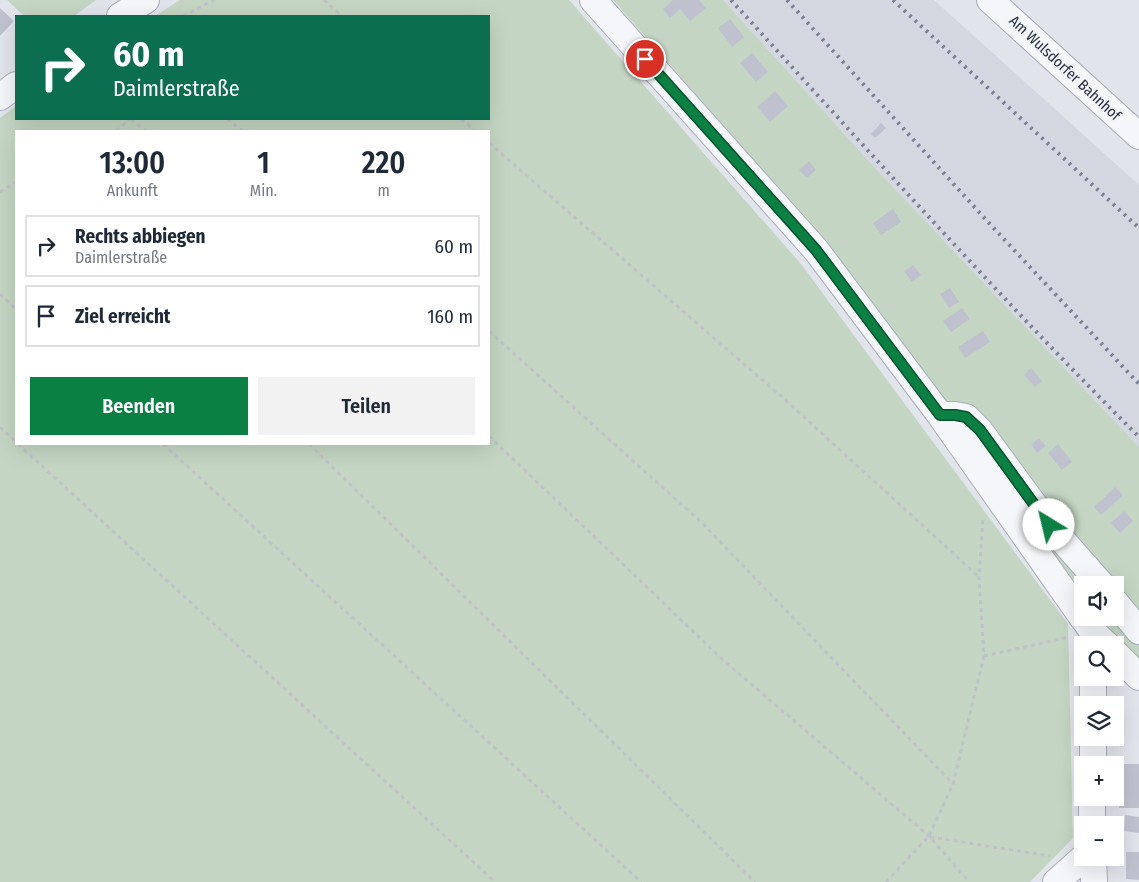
<!DOCTYPE html>
<html lang="de">
<meta charset="utf-8">
<style>
body{margin:0;font-family:"Fira Sans Condensed",sans-serif;background:#f2f2f3;color:#1f2937;height:100vh;display:flex;flex-direction:column;font-size:19px;white-space:nowrap}
*{box-sizing:border-box;margin:0}
p{font-size:16px;color:#747a83}
.icon{flex:none;width:28px;height:28px;fill:none;stroke:currentColor;stroke-width:2;stroke-linecap:round;stroke-linejoin:round}
.map{position:relative;flex:1;overflow:hidden}
.details{position:absolute;left:15px;top:130px;width:475px;height:315px;display:flex;flex-direction:column;background:#fff;border-radius:0px;box-shadow:0 5px 20px #0002}
.details>*{flex:none}
.banner{position:absolute;left:15px;top:15px;width:475px;height:105px;border-radius:0px;box-shadow:0 5px 20px #0002;background:#0b6e4f;color:#fff;overflow:hidden}
.fabs{position:absolute;left:1074px;top:576px;display:grid;gap:10px}
.fabs a{display:grid;place-items:center;width:50px;height:50px;border-radius:0px;background:#fff;box-shadow:0 5px 20px #0002;font-size:25px}
.pin{position:absolute;display:grid;place-items:center;width:42px;height:42px;color:#fff;margin:-21px;border:2px solid #fff;border-radius:50%;box-shadow:0 1px 5px #0007}
.me{position:absolute;width:55px;margin:-28px;rotate:324deg;stroke-linejoin:round;filter:drop-shadow(0 0 4px #0008)}
.turn{display:flex;align-items:center;gap:18px;height:105px;padding:0 15px;font-size:22px}
.turn .icon{width:65px;height:65px;stroke-width:2.5}
.turn b{display:block;font-size:35px;line-height:42px}
.eta{display:flex;justify-content:space-evenly;align-items:center;height:85px;text-align:center}
.eta b{font-size:30px;font-weight:600;line-height:35px}
.button{display:flex;gap:10px;margin-top:auto;padding:10px 15px}
.button a{flex:1;height:58px;border-radius:0px;background:#0b8043;color:#fff;font-size:20px;font-weight:600;line-height:58px;text-align:center}
.button a+a{background:#f2f2f3;color:#1f2937}
ul{padding:0;list-style:none}
li{display:flex;align-items:center;gap:15px;height:62px;margin:0 10px 8px;padding:0 5px;border:2px solid #e0e1e3;border-radius:0px}
li div{flex:1}
li b{display:block;font-size:19px}
li em{font-style:normal}
.map>svg:first-child{display:block}
.built{fill:#d4d6e0}
.green{fill:#c4d5c3;fill-rule:evenodd}
.building{fill:#bfc2ce}
.lines{fill:none;stroke-linecap:round;stroke-linejoin:round}
.minor-casing{stroke:#aaadb9;stroke-width:28}
.path{stroke:#c0c2ca;stroke-width:3;stroke-dasharray:4 4;stroke-linecap:butt}
.minor{stroke:#f5f6f9;stroke-width:26}
.rail{stroke:#7b8096;stroke-width:4;stroke-dasharray:2.5 5;stroke-linecap:butt}
.route-casing{stroke:#07532c;stroke-width:12}
.route{stroke:#0b8043;stroke-width:9}
.labels{text-anchor:middle;stroke-width:4;stroke-linejoin:round;paint-order:stroke}
.street-label{font-size:15px;fill:#292e44;stroke:#f2f4f8}
</style>
<div class="map">
<svg width="1139" height="882" viewBox="0 0 1139 882">
<rect width="100%" height="100%" fill="#e2e4eb"/>
<path class="built" d="M723,0H934L1139,185V447L875,168Z"/>
<path class="green" d="M7,0H96L74,16H24Z
M180,0H569L801,264L1068,624L1073,838L1030,882H0V118L16,106V119H489V16H155ZM16,131H489V444H16Z
M613,0H723L875,168L1139,447V658L1116,636L1102,618H1115V585H1082V592L976,451L814,229Z"/>
<path class="building" d="M673,0H699L706,8L690,21L680,9L670,18L663,9Z
M0,8L14,21L0,36Z
M730,19L744,37L732,47L718,28Z
M752,53L768,72L756,82L740,63Z
M775,91L788,106L770,122L757,107Z
M881,123L886,128L875,138L871,134Z
M809,161L816,170L807,178L799,170Z
M893,209L901,222L881,235L873,223Z
M913,265L921,275L912,282L904,271Z
M950,288L959,302L949,308L940,294Z
M962,308L970,319L951,332L943,321Z
M983,331L990,342L965,358L958,347Z
M1031,368L1042,381L1035,387L1024,375Z
M1039,438L1046,446L1037,453L1031,444Z
M1058,444L1072,462L1062,470L1048,453Z
M1115,487L1123,495L1101,515L1094,507Z
M1124,511L1133,521L1120,533L1111,523Z
M1116,764H1139V808H1119V800H1115Z
M1125,815L1139,817V833L1124,831Z
M1126,852H1139V880L1126,879Z"/>
<g class="lines">
<g class="minor-casing">
<path id="minor" d="M593,0L816,250L940,415L1082,617
M990,0L1139,136
M120,16L146,0
M0,97L16,85
M940,415H955L966,417L980,431L1049,525L1102,585
M1115,602L1139,631
M1083,618L1093,632L1107,645
M1115,653L1139,677
M1093,705V678
M1093,765V738
M1092,825V798
M1093,858L1094,882
M1056,882L1083,858"/>
</g>
<path class="path" d="M324,0L342,16
M183,16L214,0
M131,119L145,131
M227,119L243,131
M461,119L475,131
M116,131L130,119
M489,143L782,397L979,577
M0,192L16,182
M0,294L16,309
M489,331L702,523L953,784
M0,427L16,442
M489,436L723,660L929,836L969,882
M18,444L495,882
M163,444L641,882
M309,444L755,882
M984,656L1069,637
M930,837L1050,856
M886,882L929,836L953,784L984,656L979,577L983,517"/>
<use href="#minor" class="minor"/>
<path class="rail" d="M731,0C865,147 998,296 1139,437
M787,0L988,222L1139,384
M893,0L1139,228"/>
</g>
<g class="lines">
<g class="route-casing">
<path id="route" d="M645,59L816,250L940,415H955L966,417L980,430L1049,525"/>
</g>
<use href="#route" class="route"/>
</g>
<g class="labels">
<g class="street-label">
<text transform="translate(1065 68) rotate(43)" y="5">Am Wulsdorfer Bahnhof</text>
</g>
</g>
</svg>
<div class="fabs">
<a><svg class="icon" aria-label="sound" viewBox="0 0 24 24"><path d="M4 9h4l5-4v14l-5-4H4zM17 9q2 3 0 6"/></svg></a>
<a><svg class="icon" aria-label="search" viewBox="0 0 24 24"><circle cx="10" cy="10" r="6"/><path d="M15 15l6 6"/></svg></a>
<a><svg class="icon" aria-label="layers" viewBox="0 0 24 24"><path d="M12 4l9 5-9 5-9-5zM3 14l9 5 9-5"/></svg></a>
<a>+</a>
<a>−</a>
</div>
<div class="pin" style="left:645px;top:59px;background:#d93025"><svg class="icon" aria-label="arrive" viewBox="0 0 24 24"><path d="M6 21V4h12l-3 4 3 4H6"/></svg></div>
<svg class="me" style="left:1049px;top:525px" viewBox="-20 -20 40 40"><circle r="19" fill="#fff"/><path d="M0-13L10 11 0 6-10 11z" fill="#0b8043"/></svg>
<div class="banner">
<div class="turn"><svg class="icon" aria-label="right" viewBox="0 0 24 24"><path d="M7 20v-9h11M14 6l5 5-5 5"/></svg><div><b>60 m</b>Daimlerstraße</div></div>
</div>
<section class="details">
<div class="eta">
<div><b>13:00</b><p>Ankunft</p></div>
<div><b>1</b><p>Min.</p></div>
<div><b>220</b><p>m</p></div>
</div>
<ul>
<li><svg class="icon" aria-label="right" viewBox="0 0 24 24"><path d="M7 20v-9h11M14 6l5 5-5 5"/></svg><div><b>Rechts abbiegen</b><p>Daimlerstraße</p></div><em>60 m</em></li>
<li><svg class="icon" aria-label="arrive" viewBox="0 0 24 24"><path d="M6 21V4h12l-3 4 3 4H6"/></svg><div><b>Ziel erreicht</b></div><em>160 m</em></li>
</ul>
<div class="button"><a>Beenden</a><a>Teilen</a></div>
</section>
</div>
